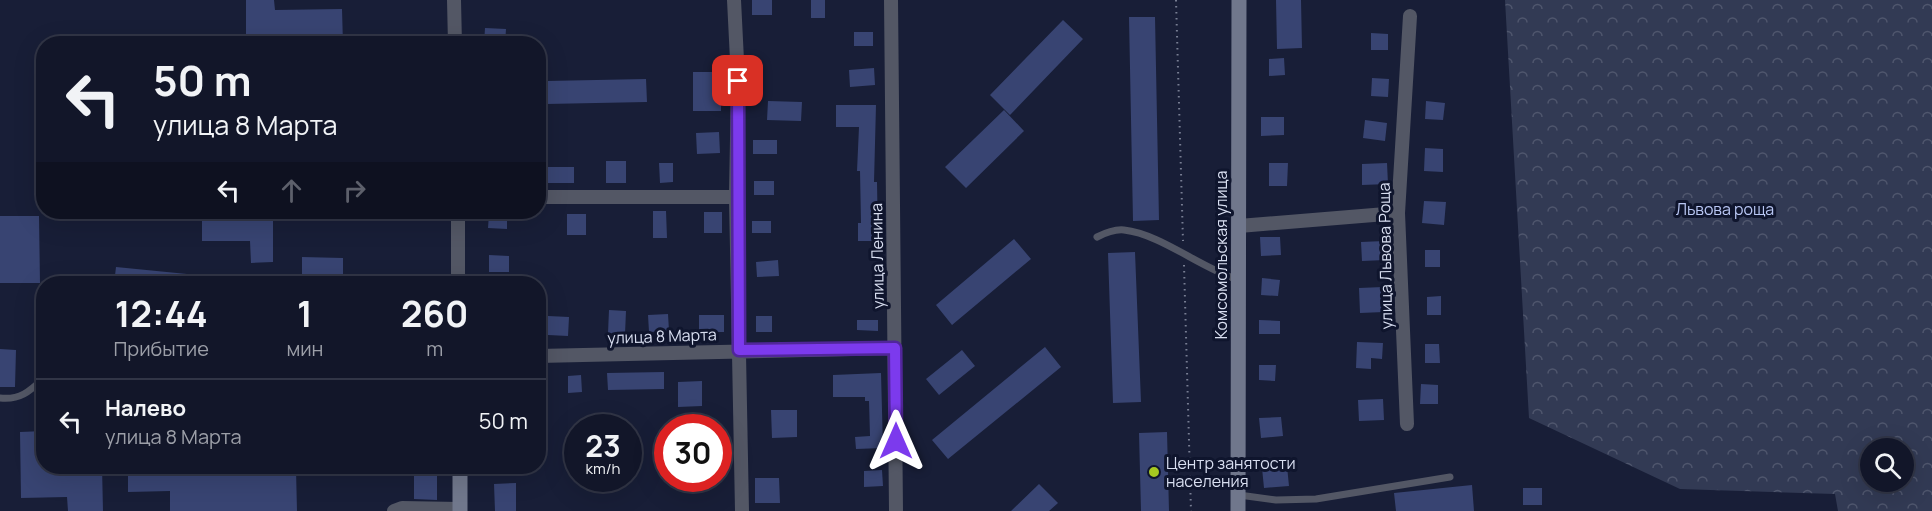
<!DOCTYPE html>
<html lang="ru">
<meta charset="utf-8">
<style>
body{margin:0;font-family:Manrope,sans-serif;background:#1b1f31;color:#f1f3f6;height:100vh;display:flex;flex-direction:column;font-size:22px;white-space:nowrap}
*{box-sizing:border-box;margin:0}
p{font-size:20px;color:#9c9fa8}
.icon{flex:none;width:33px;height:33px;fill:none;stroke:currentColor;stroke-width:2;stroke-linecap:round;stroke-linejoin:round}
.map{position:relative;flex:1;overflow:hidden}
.sheet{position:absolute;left:36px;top:276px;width:510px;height:198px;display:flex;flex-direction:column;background:#121629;border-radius:24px;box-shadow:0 6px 24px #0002,0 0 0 2px #313546}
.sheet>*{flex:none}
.top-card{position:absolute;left:36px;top:36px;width:510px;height:183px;border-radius:24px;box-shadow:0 6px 24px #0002,0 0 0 2px #313546;background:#121629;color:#f1f3f6;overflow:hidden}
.fabs{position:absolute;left:1860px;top:438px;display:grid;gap:12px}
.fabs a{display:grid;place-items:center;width:54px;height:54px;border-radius:50%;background:#121629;box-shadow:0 6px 24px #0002,0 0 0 2px #313546;font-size:30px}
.speed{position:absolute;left:564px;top:414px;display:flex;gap:12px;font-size:30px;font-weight:700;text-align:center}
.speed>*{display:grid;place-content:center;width:78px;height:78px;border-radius:50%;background:#121629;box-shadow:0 6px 24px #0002,0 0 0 2px #313546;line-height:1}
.speed small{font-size:15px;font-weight:400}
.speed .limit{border:9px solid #d22;background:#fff;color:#111}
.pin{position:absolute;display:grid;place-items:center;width:51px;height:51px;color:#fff;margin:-26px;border-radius:12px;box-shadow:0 3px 9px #0006}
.me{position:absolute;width:66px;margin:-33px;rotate:0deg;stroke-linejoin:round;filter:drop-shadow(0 0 4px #0008)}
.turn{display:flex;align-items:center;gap:21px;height:126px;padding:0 18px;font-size:27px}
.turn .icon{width:78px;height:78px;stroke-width:2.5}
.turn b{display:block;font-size:42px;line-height:51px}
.lanes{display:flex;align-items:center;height:57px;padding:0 18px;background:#0003;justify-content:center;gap:30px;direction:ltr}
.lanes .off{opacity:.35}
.eta{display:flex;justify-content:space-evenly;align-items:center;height:102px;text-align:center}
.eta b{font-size:36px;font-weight:700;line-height:42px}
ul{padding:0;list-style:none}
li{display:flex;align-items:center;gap:18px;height:84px;padding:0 18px;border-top:2px solid #313546}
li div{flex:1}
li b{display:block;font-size:22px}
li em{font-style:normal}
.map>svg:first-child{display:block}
.forest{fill:url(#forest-crowns);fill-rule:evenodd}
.building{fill:#384472}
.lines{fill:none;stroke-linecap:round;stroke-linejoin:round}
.path{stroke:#787e93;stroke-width:2;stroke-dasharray:1.5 4.5;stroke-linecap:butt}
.lane{stroke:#535765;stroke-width:7}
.street{stroke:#535765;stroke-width:14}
.secondary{stroke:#70778c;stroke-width:15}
.route-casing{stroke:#51269a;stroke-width:15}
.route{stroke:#7c3aed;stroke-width:10}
.poi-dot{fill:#a6c821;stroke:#0f152d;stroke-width:2}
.labels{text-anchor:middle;stroke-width:6;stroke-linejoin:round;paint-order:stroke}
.park-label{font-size:16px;fill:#b9c7f4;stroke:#0f152d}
.street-label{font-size:16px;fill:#d9dff1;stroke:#0f152d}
.poi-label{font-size:16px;fill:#d9dff1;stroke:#0f152d;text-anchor:start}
</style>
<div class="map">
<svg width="1932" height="511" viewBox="0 0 1932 511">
<defs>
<pattern id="forest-crowns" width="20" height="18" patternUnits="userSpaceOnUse" patternTransform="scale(1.5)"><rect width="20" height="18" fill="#323a54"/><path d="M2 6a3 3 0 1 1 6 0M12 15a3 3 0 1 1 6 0" fill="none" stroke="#4f566d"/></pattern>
</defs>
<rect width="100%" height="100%" fill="#181e37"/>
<path class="forest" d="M1505,0H1932V511H1838L1835,494L1680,489L1529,418ZM1870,448H1904V482H1870Z"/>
<path class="building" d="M246,0H274L275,10L342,9L343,44H246Z
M752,0H772V15H752Z
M811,0H825V18H811Z
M1276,0H1301L1302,48L1277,49Z
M1129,17H1155L1159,220L1133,221Z
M1063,20L1083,39L1010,115L990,95Z
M485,28L506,29L505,44H484Z
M854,32H873V46H854Z
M1371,33L1388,34V50H1371Z
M1284,58L1285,75L1269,76V59Z
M874,68L875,85L850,87L849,70Z
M693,72H721V111H693Z
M1372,78L1389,79L1388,97L1371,96Z
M646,79L647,102L546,104V81Z
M768,101L802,102L801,121L767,120Z
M1426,101L1445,103L1443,120L1425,119Z
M836,105H876L874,182H877L878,241H858V223H861L860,171H857L859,127H836Z
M1004,110L1024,131L966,188L945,167Z
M1261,117H1284V135L1261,136Z
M1365,120L1387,123L1385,141L1363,138Z
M719,132L720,153L697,154L696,133Z
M753,140H777V154H753Z
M1425,148L1443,149V172L1424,171Z
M606,161H626V183H606Z
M659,163H673V182L660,183Z
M1269,163H1288L1287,186H1269Z
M1387,163L1388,184L1362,185V164Z
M543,167H574V183H543Z
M754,181H774V195H754Z
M1424,201L1446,202L1444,225L1422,223Z
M653,211H666L667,238H653Z
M202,212H273V262L251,263L250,241H202Z
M704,212H722V233H704Z
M489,214L507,215V229L488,228Z
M567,214H586V235H567Z
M0,216H39L40,283H0Z
M752,221H771V233H752Z
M1260,237H1280L1281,255L1261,256Z
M1014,239L1031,259L952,325L936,305Z
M1384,241L1385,260L1362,261L1361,242Z
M1425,250H1440V267H1425Z
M1135,252L1141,402L1113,403L1108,253Z
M489,255L509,256V272H489Z
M302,257L343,258V284H302Z
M778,260L779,276L757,277L756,262Z
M116,267L187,274L186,284H114Z
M1262,278L1280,280L1278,296L1261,295Z
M1383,287L1384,312L1360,313L1359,288Z
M1441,296V315H1427V297Z
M609,310L626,311L625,334L608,333Z
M668,314L669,331L649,332L648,315Z
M699,315H724V332H699Z
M548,316L569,317L568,336L548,335Z
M756,316H772V332H756Z
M857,320H878V331L857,330Z
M1259,320L1280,321V334H1259Z
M1357,342L1383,343L1382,359L1371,358V369L1356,368Z
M1425,344H1439L1440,363H1425Z
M1045,347L1061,367L948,459L932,440Z
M0,349L16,350L15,387H0Z
M962,350L975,366L939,395L926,379Z
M1259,365H1276L1275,381L1259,380Z
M664,372V389L608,390L607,373Z
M881,373L883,448L856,449L855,437L870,436L869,401H865V397H833V375Z
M581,375L582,392L568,393V376Z
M702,381V406L678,407V382Z
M1421,384L1438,385V404H1420Z
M1383,399L1384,420L1359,421L1358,400Z
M771,410H797V437L772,438Z
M1281,417L1283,436L1261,438L1259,418Z
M44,431V466H102L103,511H68L67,497L21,498L20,432Z
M1167,432L1169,511H1141L1139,433Z
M128,466L296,469L297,511H170V491L128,492Z
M414,466H437V500L414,499Z
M1287,466L1289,486L1264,488L1262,468Z
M882,470L883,486L864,487V471Z
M755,478H779L780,503H755Z
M516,483V511H495L494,484Z
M1039,484L1058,503L1049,511H1011Z
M1472,485L1474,511H1396L1394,493Z
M1523,488H1542V505H1523Z"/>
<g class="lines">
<path class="path" d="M1176,0L1183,241
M1184,265L1191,511"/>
<path class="lane" d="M1097,237C1105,233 1115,229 1124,230C1161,234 1202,269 1239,280
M0,398C20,400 29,392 44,378
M1239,495L1276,500L1316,499L1450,477"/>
<path class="street" d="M454,0L455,44
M734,0L738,80L736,197L742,511
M891,0L896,511
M538,197H736
M458,212V284
M1239,226L1398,213
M538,356L895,348
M1407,424L1398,213L1410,16
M394,511L402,508L460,509"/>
<path class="secondary" d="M460,466V511
M1238,511L1239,0"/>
</g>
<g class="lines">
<g class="route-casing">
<path id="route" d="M738,81L739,350L895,348L896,441"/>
</g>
<use href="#route" class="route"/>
</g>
<circle class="poi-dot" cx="1154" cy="472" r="6"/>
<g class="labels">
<g class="park-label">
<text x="1725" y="215">Львова роща</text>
</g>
<g class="street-label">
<text transform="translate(1221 255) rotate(-90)" y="6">Комсомольская улица</text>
<text transform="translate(877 256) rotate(-91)" y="6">улица Ленина</text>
<text transform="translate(1385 256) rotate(-91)" y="6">улица Львова Роща</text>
<text transform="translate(662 336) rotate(-2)" y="6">улица 8 Марта</text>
</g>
<g class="poi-label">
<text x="1166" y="469">Центр занятости<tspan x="1166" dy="18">населения</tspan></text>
</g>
</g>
</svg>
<div class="fabs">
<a><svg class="icon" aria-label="search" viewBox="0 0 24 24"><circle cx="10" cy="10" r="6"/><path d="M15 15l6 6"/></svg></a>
</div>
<div class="speed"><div>23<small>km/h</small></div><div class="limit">30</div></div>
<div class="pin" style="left:738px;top:81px;background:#d93025"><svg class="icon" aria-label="arrive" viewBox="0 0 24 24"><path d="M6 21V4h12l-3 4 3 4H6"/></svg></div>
<svg class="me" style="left:896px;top:441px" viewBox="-20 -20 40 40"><path d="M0-17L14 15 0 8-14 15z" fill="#7c3aed" stroke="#fff" stroke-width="4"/></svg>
<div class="top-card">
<div class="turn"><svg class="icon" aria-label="left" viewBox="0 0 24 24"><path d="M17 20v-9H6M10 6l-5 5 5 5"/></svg><div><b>50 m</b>улица 8 Марта</div></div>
<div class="lanes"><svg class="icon" aria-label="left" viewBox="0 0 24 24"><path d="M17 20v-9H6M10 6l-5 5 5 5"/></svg><svg class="icon off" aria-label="ahead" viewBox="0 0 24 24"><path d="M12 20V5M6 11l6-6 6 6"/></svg><svg class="icon off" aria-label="right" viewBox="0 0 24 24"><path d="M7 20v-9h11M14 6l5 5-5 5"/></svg></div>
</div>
<section class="sheet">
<div class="eta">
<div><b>12:44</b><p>Прибытие</p></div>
<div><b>1</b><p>мин</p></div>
<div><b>260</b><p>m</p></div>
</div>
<ul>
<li><svg class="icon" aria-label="left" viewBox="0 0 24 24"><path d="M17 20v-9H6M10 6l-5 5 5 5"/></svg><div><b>Налево</b><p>улица 8 Марта</p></div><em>50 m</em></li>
</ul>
</section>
</div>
